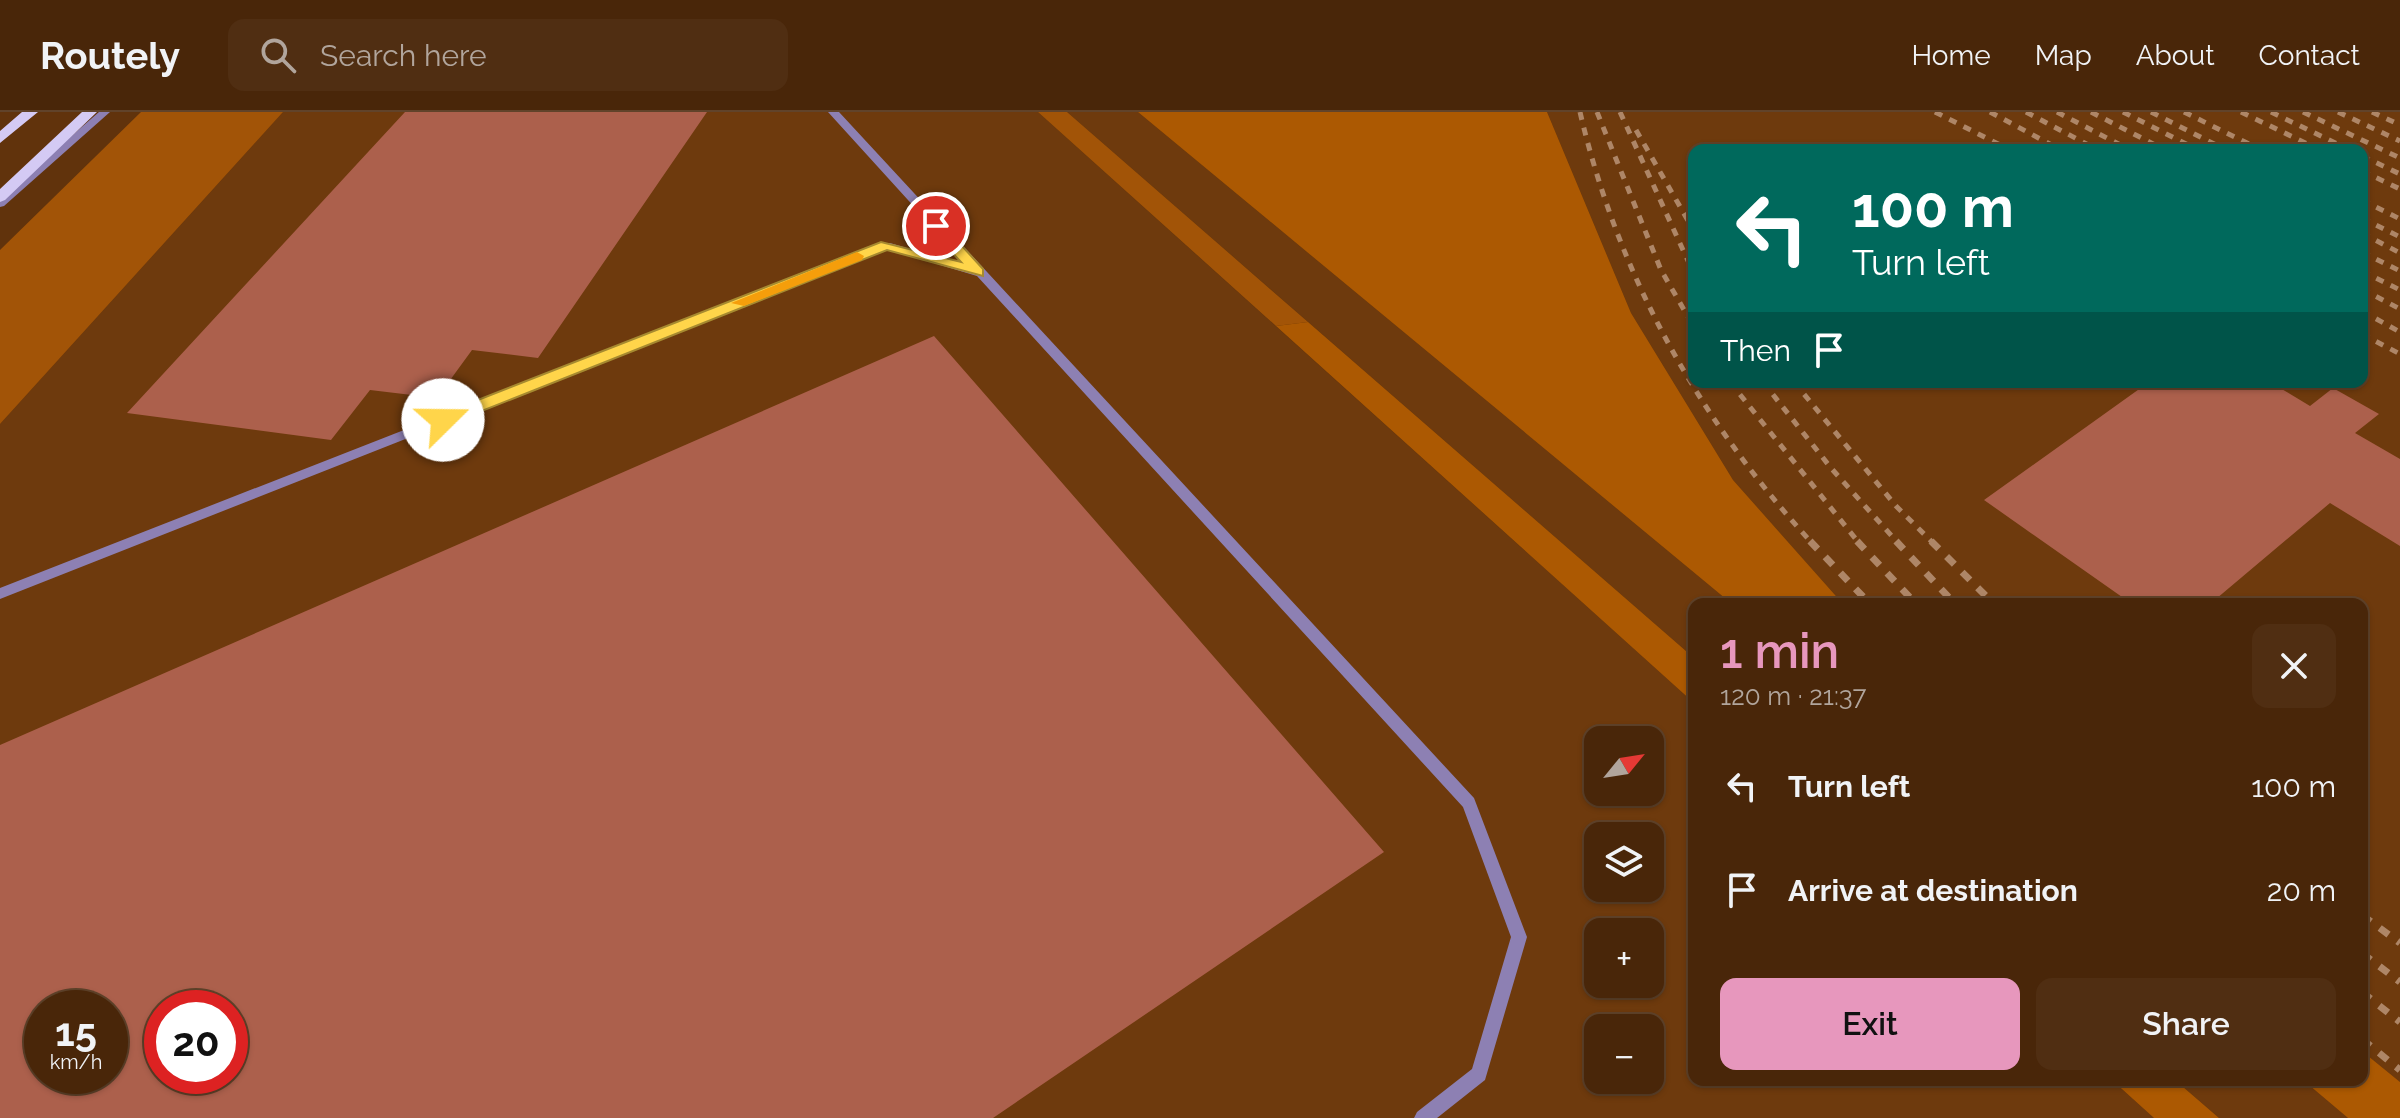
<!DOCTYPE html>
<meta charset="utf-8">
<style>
body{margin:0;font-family:Raleway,sans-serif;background:#502e12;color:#f1f3f6;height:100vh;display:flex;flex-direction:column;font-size:30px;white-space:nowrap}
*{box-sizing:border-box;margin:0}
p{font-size:26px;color:#b1a59c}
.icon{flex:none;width:44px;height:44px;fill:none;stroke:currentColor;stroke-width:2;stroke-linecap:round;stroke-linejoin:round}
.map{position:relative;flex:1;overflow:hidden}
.details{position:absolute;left:1688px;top:486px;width:680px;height:488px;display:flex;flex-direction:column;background:#492609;border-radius:16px;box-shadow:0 2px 6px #0004,0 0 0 2px #61432a}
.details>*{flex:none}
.hud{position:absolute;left:1688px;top:32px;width:680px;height:244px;border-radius:16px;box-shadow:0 2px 6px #0004,0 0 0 2px #61432a;background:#00695c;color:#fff;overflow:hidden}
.needle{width:52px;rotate:60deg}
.buttons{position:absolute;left:1584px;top:614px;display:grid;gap:16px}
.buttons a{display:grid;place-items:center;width:80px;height:80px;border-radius:16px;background:#492609;box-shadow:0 2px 6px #0004,0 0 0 2px #61432a;font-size:40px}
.speed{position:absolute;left:24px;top:878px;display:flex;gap:16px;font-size:40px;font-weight:700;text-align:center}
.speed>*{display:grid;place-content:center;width:104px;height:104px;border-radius:50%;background:#492609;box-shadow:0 2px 6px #0004,0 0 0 2px #61432a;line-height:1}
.speed small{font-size:20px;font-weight:400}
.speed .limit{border:12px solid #d22;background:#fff;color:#111}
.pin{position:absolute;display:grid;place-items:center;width:68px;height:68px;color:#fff;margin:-34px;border:4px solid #fff;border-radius:50%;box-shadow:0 2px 8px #0007}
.me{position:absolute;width:88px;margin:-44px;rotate:68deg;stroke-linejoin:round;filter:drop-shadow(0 0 6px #0008)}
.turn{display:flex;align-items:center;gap:28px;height:168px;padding:0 32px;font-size:36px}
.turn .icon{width:104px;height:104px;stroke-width:2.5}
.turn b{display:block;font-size:56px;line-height:68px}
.then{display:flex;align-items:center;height:76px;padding:0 32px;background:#0003;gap:16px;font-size:30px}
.round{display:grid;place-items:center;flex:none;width:84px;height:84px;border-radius:16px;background:#502e12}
.summary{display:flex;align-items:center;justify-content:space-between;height:136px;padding:0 32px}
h1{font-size:48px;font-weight:600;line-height:60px;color:#e797bd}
.primary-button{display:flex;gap:16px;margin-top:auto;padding:16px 32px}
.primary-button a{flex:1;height:92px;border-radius:16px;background:#e797bd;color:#111;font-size:32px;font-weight:600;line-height:92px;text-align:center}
.primary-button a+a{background:#502e12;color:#f1f3f6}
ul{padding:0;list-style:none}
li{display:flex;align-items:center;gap:24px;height:104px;padding:0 32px}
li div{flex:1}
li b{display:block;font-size:30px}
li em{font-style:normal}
header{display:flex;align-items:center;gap:48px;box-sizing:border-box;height:112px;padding:0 40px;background:#492609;border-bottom:2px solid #61432a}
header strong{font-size:38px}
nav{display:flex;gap:44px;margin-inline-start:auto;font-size:28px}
.search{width:560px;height:72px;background:#502e12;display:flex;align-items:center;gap:20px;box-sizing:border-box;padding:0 28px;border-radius:16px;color:#b1a59c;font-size:30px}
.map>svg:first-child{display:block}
.built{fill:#6e3a0d;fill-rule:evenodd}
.green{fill:#a25407}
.forest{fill:#ac5902}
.building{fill:#ac604c;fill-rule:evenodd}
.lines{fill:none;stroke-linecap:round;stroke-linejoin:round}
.minor{fill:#8d80b3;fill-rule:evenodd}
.major{fill:#d4caf4;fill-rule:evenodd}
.rail-far1{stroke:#ae8667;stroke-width:5;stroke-dasharray:8 8;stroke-linecap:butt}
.rail{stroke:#ae8667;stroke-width:7;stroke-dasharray:11 11;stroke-linecap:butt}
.route{fill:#ffd54a;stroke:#a68a30;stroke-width:2}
.slow{fill:#f59e0b}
</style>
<header>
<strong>Routely</strong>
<div class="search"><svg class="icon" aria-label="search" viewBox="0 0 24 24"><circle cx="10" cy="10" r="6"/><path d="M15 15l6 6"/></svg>Search here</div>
<nav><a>Home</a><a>Map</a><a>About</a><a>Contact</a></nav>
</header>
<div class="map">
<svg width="2400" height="1006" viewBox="0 0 2400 1006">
<rect width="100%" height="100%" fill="#61330c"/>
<path class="built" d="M283,0H1038L1694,591V968H2112L2154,1006H0V312ZM1598,628H1650V680H1598ZM1598,724H1650V776H1598ZM1598,820H1650V872H1598ZM42,896H110V964H42ZM162,896H230V964H162ZM1598,916H1650V968H1598Z
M1067,0H1138L1732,492H1694V546Z
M1547,0H2400V970L2362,939V492H1843L1733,368L1631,201ZM1694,38H2362V270H1694Z
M2175,968H2303L2348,1006H2219Z"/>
<path class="green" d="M141,0H283L0,312V138Z
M1038,0H1067L1308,210L1276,214Z"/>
<path class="forest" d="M1138,0H1547L1631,201L1733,368L1843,492H1732Z
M1308,210L1694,546V591L1276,214Z
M2362,939L2400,970V1006H2348L2303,968H2362Z
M2112,968H2175L2219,1006H2154Z"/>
<path class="building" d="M405,0H707L538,246L472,238L437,286L370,278L331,328L127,301Z
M934,224L1384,740L993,1006H0V633ZM42,896H110V964H42ZM162,896H230V964H162Z
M2149,270H2270L2310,294L2333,276L2379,302L2355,321L2400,347V434L2330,391L2210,492H2132L1984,388Z"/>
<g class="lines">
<path class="minor" d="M99,0H110L4,94L0,95V86Z
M828,0H839L1474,686L1527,825L1485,968L1437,1006H1414L1417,1000L1472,957L1511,825L1463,695L977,164L887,137L0,487V476L882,131H890L968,154Z"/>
<path class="major" d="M22,0H38L0,31V19Z
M82,0H97L5,88L0,90V77Z"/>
<path class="rail-far1" d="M1580,0C1618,163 1699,308 1812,431
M1597,0L1661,158L1694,215
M1620,0L1694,162
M1935,0L2010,38
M1990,0L2061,38
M2026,0L2098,38
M2057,0L2130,38
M2091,0L2165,38
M2123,0L2198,38
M2151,0L2226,38
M2184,0L2261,38
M2241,0L2320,38
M2271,0L2350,38
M2303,0L2400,46
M2338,0L2400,29
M2372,0L2400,13
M1636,18L1694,119
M2362,44L2400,62
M2362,59L2400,77
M2362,88L2400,107
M2362,106L2400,125
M2362,121L2400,141
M2362,140L2400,159
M2362,159L2400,178
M2362,177L2400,197
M2362,199L2400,220
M2362,222L2400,242
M1730,270L1859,431
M1763,270L1831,356L1898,431
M1794,270L1896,394L1933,431"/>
<path class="rail" d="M1810,429L1870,492
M1857,429L1916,492
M1896,429L1955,492
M1931,429L1994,492
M2362,803L2400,831
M2362,841L2400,870
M2362,880L2400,910
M2362,927L2400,958"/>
</g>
<path class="route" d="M931,111H941L983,157V164L887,138L449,312L443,313L435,308L437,304L881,130L961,150L931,118Z"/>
<path class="slow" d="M857,140L864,144L862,148L744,194L731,191Z"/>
</svg>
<div class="buttons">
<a><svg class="needle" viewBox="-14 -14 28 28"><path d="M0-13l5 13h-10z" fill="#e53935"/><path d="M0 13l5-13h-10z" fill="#b1a59c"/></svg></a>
<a><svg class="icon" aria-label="layers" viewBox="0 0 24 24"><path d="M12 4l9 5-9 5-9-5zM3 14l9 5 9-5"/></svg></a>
<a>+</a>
<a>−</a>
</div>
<div class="speed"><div>15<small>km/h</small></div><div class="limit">20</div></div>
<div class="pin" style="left:936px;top:114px;background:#d93025"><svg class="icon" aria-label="arrive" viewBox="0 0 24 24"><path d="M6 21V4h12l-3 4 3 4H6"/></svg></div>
<svg class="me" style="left:443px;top:308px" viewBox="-20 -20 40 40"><circle r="19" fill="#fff"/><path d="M0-13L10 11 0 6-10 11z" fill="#ffd54a"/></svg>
<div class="hud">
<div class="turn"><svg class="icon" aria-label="left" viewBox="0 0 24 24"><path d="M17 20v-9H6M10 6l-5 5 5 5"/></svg><div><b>100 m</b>Turn left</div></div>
<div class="then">Then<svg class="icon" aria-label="arrive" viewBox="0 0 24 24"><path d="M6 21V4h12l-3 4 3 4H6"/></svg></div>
</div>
<section class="details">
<div class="summary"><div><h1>1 min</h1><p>120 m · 21:37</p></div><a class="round"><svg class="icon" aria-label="close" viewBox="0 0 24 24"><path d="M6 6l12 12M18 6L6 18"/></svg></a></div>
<ul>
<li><svg class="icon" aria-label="left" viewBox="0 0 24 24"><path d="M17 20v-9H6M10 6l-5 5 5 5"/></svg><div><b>Turn left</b></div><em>100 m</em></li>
<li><svg class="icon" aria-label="arrive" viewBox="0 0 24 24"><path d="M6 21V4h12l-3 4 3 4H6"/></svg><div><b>Arrive at destination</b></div><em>20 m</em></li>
</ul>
<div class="primary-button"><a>Exit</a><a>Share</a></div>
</section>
</div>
